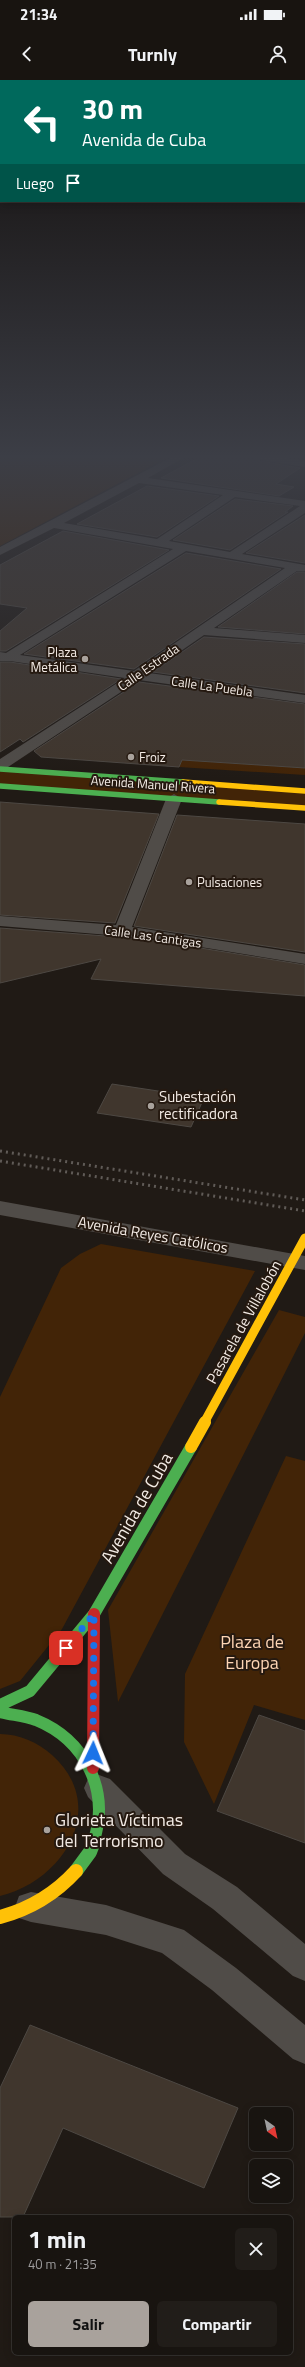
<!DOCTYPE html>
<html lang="es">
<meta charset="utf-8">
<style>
body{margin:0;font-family:"Titillium Web",sans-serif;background:#211d19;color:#f1f3f6;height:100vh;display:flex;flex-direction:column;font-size:15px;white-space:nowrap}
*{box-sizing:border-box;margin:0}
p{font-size:13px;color:#9f9e9f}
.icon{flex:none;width:22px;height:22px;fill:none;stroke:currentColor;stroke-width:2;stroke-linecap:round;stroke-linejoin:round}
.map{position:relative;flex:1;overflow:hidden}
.side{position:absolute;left:12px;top:2135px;width:281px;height:140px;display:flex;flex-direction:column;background:#181410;border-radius:6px;box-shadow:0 2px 10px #0003,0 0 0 1px #363330}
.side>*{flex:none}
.top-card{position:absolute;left:0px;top:0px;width:305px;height:122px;box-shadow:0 2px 10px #0003,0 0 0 1px #363330;background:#00695c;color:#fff;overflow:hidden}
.needle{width:26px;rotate:147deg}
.controls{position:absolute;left:249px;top:2027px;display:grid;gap:8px}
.controls a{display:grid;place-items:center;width:44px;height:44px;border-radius:6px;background:#181410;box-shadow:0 2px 10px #0003,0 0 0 1px #363330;font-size:20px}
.pin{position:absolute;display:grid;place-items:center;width:34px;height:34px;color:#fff;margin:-17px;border-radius:8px;box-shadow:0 2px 6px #0006}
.me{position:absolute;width:44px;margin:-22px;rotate:2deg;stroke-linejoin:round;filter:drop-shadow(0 0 3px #0008)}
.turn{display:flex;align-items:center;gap:14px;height:84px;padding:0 16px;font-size:18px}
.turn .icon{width:52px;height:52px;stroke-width:2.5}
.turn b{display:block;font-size:28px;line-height:34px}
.then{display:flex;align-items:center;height:38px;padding:0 16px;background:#0003;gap:8px;font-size:15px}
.round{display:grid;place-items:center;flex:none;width:42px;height:42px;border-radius:6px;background:#211d19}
.summary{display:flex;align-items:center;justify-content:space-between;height:68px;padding:0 16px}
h1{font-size:24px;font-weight:700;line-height:30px}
.cta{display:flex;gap:8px;margin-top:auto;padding:8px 16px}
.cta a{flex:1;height:46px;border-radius:6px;background:#a9a29c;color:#111;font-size:16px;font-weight:700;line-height:46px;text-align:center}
.cta a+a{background:#211d19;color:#f1f3f6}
.status{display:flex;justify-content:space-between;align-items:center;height:28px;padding:0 20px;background:#181410;direction:ltr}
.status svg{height:11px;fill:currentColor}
header{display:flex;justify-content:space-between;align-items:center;height:52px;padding:0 16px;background:#181410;font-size:18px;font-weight:700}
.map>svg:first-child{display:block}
.green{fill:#422407}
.building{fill:#40362d;stroke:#4d4843}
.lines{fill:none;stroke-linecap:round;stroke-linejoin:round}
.street{fill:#504c48;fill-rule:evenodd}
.fast-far2{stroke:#4caf50;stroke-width:5.5}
.fast-far1{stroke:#4caf50;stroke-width:12}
.fast{stroke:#4caf50;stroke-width:14}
.slow-far3{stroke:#ffc107;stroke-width:5.5}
.slow-far2{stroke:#ffc107;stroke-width:9}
.slow-far1{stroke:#ffc107;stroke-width:12}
.slow{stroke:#ffc107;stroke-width:14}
.jam{stroke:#c62828;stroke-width:12}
.rail{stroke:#605b57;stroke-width:3;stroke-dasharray:2 4;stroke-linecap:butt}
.route{stroke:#1a73e8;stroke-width:7;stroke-dasharray:0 12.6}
.poi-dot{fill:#a9a29c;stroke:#251910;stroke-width:1.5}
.labels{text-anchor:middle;stroke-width:4;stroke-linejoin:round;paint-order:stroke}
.far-poi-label{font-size:13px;fill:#f3ebe5;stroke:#251910;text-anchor:start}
.far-street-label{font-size:13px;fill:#f3ebe5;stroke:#251910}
.poi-label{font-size:15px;fill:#f3ebe5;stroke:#251910;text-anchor:start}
.street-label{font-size:15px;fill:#f3ebe5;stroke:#251910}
.near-street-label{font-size:18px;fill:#f3ebe5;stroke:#251910}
.near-park-label{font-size:18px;fill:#fed5b4;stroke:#251910}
.near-poi-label{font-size:18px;fill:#f3ebe5;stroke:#251910;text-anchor:start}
</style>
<div class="status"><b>21:34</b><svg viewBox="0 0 49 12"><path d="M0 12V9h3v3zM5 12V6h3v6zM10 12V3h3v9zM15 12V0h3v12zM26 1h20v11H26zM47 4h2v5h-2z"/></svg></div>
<header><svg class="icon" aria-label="back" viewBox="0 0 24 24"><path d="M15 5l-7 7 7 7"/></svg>Turnly<svg class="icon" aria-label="person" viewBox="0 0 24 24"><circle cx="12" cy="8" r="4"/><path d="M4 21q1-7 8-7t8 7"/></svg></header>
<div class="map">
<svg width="305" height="2287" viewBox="0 0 305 2287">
<rect width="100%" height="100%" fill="#201a15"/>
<path class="green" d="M0,377H168L0,466Z
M182,680L305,688V695L179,687Z
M0,690L305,711V728L0,706Z
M101,1164L255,1191L62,1549L20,1601L0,1609V1317L61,1188L80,1174Z
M279,1230L305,1237V1253L118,1622L108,1530Z
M286,1376L305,1381V1640L254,1625L214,1724L184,1662L185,1594Z
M0,1654C19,1654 39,1663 52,1675C110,1727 63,1801 0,1816Z"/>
<path class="building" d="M200,377H254L260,381L300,388L276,404L294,407L279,416L161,398Z
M147,406L219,416L157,457L77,444Z
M235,419L293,426L285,432H288L230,470L173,460Z
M305,435V483L246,473Z
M63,451L169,470L6,571H0V551L27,528L0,524V485Z
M186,473L281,489L134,589L24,574Z
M297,492H305V554L218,547Z
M204,557L305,564V613L153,592Z
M0,582H10L121,599L23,662L20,659L0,672Z
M139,602L305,624V688L182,680L179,687L41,677L34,671Z
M0,722L159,734L115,843L0,835Z
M177,735L305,744V872L134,846Z
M0,848L145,859L305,885V916L91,899L101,879L0,903Z
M112,1004L204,1018L191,1047L97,1033Z
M259,1635L305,1651V1763L217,1731Z
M30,1945L238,2028L204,2108L63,2048L23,2137H0V2008Z"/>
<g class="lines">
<path class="street" d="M172,377H185L148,398L305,421V433L242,474L305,485V491H297L214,548L305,555V563L204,555L149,593L305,615V623L139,600L5,689L0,690V679L125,598L10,581H0V572L6,573L173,469L54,448L0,475V467ZM139,403L223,415L157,459L64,443ZM235,417L300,426L230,472L169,461ZM186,471L285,488L134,591L20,575Z
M255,377H281L305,381V387L260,380Z
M174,714L182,719L132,847L305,874V884L145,858L0,846V836L116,845L166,719Z
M0,1121L305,1176V1190L0,1135Z
M99,1695L110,1699L185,1774L237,1807L305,1864V1901L293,1896L213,1829L163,1794L88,1717L84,1708L88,1699Z
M31,1812L106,1825L184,1850L236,1888L305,1945V1984L293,1979L212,1910L162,1873L106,1855L31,1842L19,1838L15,1827L19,1816Z"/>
<path class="fast-far2" d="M0,689L183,702
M0,706L219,722"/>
<path class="fast-far1" d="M0,1625L30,1611L94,1534L191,1367
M0,1632C12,1635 25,1636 36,1640C85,1660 110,1710 94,1760"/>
<path class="fast" d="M76,1791L90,1772L95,1759"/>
<path class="slow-far3" d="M183,702L305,711
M219,722L305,728"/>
<path class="slow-far2" d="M204,1343L305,1158"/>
<path class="slow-far1" d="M191,1367L205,1342"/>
<path class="slow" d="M0,1837C30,1829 55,1814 76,1791"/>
<path class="jam" d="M93,1688L94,1534"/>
<path class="rail" d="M0,1071L305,1120
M0,1081L305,1131"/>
</g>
<linearGradient id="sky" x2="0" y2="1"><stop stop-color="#120e0c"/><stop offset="0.54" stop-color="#3c3e46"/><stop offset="1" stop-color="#3c3e46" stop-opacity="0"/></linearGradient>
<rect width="305" height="698" fill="url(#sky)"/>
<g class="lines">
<path class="route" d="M66,1568L94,1534L93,1673"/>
</g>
<g class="poi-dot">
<circle cx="85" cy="579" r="4"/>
<circle cx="131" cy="677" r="4"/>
<circle cx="189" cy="802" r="4"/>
<circle cx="151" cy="1026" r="4"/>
<circle cx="47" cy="1750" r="4"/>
</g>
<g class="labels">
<g class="far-poi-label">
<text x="77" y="577" text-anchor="end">Plaza<tspan x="77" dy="15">Metálica</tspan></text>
<text x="139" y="682">Froiz</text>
<text x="197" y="807">Pulsaciones</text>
</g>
<g class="far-street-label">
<text transform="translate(148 587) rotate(-35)" y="5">Calle Estrada</text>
<text transform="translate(212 606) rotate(8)" y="5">Calle La Puebla</text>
<text transform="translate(153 704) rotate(4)" y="5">Avenida Manuel Rivera</text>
<text transform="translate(153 856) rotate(8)" y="5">Calle Las Cantigas</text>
</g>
<g class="poi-label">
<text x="159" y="1022">Subestación<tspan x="159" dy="17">rectificadora</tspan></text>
</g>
<g class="street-label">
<text transform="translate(153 1155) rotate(10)" y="5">Avenida Reyes Católicos</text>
<text transform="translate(244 1242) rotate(-61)" y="5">Pasarela de Villalobón</text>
</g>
<g class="near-street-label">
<text transform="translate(137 1428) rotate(-60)" y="6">Avenida de Cuba</text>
</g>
<g class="near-park-label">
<text x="252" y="1568">Plaza de<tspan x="252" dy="21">Europa</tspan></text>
</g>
<g class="near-poi-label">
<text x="55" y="1746">Glorieta Víctimas<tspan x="55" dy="21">del Terrorismo</tspan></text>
</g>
</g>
</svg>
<div class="controls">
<a><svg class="needle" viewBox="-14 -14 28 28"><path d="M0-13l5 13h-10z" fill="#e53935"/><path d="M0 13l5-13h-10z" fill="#9f9e9f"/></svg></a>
<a><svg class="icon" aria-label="layers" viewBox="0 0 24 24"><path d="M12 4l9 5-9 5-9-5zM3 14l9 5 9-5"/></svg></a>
</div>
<div class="pin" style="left:66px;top:1568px;background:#d93025"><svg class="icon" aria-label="arrive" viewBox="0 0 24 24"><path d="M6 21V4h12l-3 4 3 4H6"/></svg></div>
<svg class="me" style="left:93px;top:1673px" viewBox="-20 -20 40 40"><path d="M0-17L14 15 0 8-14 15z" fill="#1a73e8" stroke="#fff" stroke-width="4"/></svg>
<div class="top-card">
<div class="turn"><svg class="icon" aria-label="left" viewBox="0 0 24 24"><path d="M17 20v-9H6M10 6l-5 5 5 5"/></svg><div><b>30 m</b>Avenida de Cuba</div></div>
<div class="then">Luego<svg class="icon" aria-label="arrive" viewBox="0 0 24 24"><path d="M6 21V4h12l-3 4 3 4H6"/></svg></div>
</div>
<section class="side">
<div class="summary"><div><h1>1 min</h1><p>40 m · 21:35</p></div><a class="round"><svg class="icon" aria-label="close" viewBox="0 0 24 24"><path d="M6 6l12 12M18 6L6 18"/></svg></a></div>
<div class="cta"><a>Salir</a><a>Compartir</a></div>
</section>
</div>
